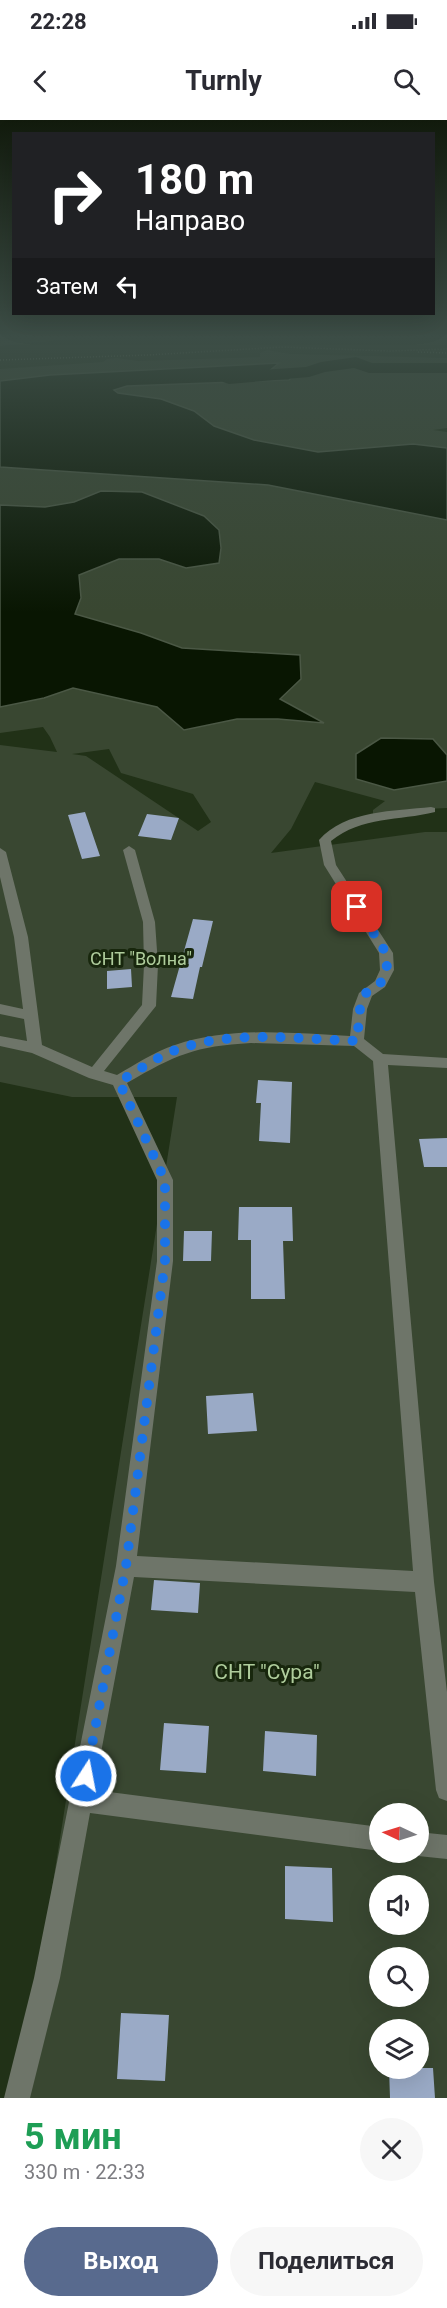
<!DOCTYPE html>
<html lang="ru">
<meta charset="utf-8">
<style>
body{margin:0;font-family:Roboto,sans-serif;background:#f7f7f7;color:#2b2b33;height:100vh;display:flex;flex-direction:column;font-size:22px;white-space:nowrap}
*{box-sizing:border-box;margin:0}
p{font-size:20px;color:#7c7c81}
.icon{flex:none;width:33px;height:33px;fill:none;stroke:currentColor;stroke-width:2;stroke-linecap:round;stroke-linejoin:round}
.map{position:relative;height:1978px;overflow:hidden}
.drawer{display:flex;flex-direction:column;background:#fff;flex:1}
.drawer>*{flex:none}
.top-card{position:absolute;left:12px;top:12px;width:423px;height:183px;border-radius:0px;box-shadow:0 6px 24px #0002;background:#202124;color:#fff;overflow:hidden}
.needle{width:39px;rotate:274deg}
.tools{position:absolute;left:369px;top:1683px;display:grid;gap:12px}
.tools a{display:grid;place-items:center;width:60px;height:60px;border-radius:50%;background:#fff;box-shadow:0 6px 24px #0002;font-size:30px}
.pin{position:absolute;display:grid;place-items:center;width:51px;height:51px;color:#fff;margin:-26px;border-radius:12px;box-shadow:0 3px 9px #0006}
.me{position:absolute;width:66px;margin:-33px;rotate:11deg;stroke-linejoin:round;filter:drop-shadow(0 0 4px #0008)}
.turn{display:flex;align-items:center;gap:21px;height:126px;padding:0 24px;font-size:27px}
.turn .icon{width:78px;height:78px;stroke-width:2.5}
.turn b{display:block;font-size:42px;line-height:51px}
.then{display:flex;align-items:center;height:57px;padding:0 24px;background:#0003;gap:12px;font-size:22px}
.round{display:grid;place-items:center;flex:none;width:63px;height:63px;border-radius:32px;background:#f7f7f7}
.overview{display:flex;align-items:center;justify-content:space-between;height:102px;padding:0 24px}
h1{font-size:36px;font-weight:700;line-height:45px;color:#1e9e55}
.cta{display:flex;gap:12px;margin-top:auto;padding:12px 24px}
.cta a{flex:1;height:69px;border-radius:36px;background:#586a8e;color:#fff;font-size:24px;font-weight:700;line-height:69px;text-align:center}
.cta a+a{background:#f7f7f7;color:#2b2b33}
.status{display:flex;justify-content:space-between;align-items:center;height:42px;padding:0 30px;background:#fff;direction:ltr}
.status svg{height:16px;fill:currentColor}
header{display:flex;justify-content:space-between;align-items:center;height:78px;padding:0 24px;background:#fff;font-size:27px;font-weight:700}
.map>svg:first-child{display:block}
.green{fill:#394731;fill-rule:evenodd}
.water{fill:#091602;stroke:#4b5845;stroke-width:1.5}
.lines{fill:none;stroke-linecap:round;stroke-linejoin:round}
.river{fill:#091602;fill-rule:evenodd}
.building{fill:#9aaac6}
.path{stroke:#7c8973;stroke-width:1.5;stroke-dasharray:1 2;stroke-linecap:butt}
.minor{fill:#6e7569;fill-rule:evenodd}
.route{stroke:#1a73e8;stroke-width:10;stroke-dasharray:0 18}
.labels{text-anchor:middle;stroke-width:6;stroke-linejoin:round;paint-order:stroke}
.park-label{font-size:18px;fill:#afcd9c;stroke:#18270d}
.near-park-label{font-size:21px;fill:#afcd9c;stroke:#18270d}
</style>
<div class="status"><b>22:28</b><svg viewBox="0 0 49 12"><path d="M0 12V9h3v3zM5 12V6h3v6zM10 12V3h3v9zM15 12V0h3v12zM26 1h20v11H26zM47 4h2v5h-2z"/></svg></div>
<header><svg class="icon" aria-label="back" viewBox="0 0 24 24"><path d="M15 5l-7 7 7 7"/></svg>Turnly<svg class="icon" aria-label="search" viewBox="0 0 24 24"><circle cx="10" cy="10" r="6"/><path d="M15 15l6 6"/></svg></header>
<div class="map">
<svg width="447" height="1978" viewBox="0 0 447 1978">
<rect width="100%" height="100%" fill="#213117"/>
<path class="green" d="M32,216H186L72,219L0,226V222Z
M267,230L290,234L447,238V308L433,310L447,312V328L413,324L318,332L254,320L214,306L194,291L161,279L118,273L113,269L127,266L289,260L295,255L266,253L278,244L50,255L0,261V249L103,242L107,239L117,238L138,241L260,237V233Z
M0,347L268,365L447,400V635L433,619L381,618L356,634L357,658L437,663L447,661V688L403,690L373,699V690L385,681L315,662L291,709L271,733L425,712H447V1978H19L177,977H72L0,962V625L57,632L50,617L43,607L0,613V587L44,578L73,568L157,587L184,610L237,599H278L322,602L280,579L300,535L182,528L141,513L75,494L81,478L79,455L119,439H159L186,448L204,396L142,372L101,371L74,382L45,387L0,385ZM109,629L121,653L193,674L211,702L198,711L86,636L72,634ZM380,1694H418V1732H380ZM380,1766H418V1804H380ZM380,1838H418V1876H380ZM380,1910H418V1948H380Z"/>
<path class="water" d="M279,243L267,253L295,255L289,260L127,266L114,270L118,273L161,279L194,291L214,306L254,320L318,332L413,324L447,328V400L268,365L0,347V261L50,255Z
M101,371L142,372L204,396L219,410L221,428L219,443L186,448L159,439H119L79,455L81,478L75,494L141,513L182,528L300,535L301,559L280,579L324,603L278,599H237L184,610L157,587L73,568L44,578L0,587V385L45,387L74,382Z
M381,618L433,619L447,635V661L394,670L356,659V634Z"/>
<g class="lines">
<path class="river" d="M356,237L372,243H447V253H369L354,248L325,252L309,257L229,264L223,262L220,258L223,254L229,252L306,247L321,242Z"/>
</g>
<path class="building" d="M85,692L100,736L82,739L68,695Z
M147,694L179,698L171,720L138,716Z
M193,799L213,801L202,847H200L193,879L171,877Z
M131,849L132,867L107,869V851Z
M258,960L292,962L290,1023L259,1021L261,983H256Z
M447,1018V1047H424L419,1019Z
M239,1087H292L293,1121H283L285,1179H251V1120H238Z
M184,1111H212L211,1141H183Z
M253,1273L257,1311L208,1314L206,1276Z
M154,1460L200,1463L198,1493L151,1490Z
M164,1603L209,1606L206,1653L160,1650Z
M265,1611L317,1615L316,1656L263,1651Z
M285,1746L332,1748L333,1802L285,1799Z
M121,1893L169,1895L165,1961L117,1959Z
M389,1948H433L435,1978H390Z"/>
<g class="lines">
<path class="path" d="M418,232L447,233
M0,240L148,235L282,227L389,231L447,229"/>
<path class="minor" d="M431,687L435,688V692C399,701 362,696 331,721L336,745L393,833L394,850L385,867L372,876L367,889L364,919L383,934L447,938V948L388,945L434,1462L447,1572V1681L439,1678L436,1670L415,1472L134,1457L94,1670L380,1707V1731L90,1693L60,1858L30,1978H4L34,1858L116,1446L157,1141V1060L113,965L89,958L32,933L0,926V916L27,921L24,899L0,894V884L23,889L14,817L0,757V728L6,732L28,817L42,925L92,947L142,885L144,845L143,802L123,730L129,726L135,730L155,802L158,845L156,886L104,951L117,955C136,944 154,932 175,925C231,906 293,913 350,916L353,889L359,873L375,861L380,850L379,833L324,745L319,720C345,690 395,691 431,687ZM251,923L354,926L373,941L413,1451L137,1436L173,1141V1060L127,963C175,935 195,926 251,923Z
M418,1712L447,1715V1739L418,1736L410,1732H418Z"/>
</g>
<linearGradient id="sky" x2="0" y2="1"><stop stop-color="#121b0d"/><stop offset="0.44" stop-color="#3d4e47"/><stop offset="1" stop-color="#3d4e47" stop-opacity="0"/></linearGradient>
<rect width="447" height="493" fill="url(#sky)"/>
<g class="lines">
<path class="route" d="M86,1656L126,1446L165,1141V1060L119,962C140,949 164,932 188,926C242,911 301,919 357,921L360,889L366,873L380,864L387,850L386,833L357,787"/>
</g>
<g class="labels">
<g class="park-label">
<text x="141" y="845">СНТ "Волна"</text>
</g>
<g class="near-park-label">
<text x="267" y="1559">СНТ "Сура"</text>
</g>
</g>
</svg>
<div class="tools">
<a><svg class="needle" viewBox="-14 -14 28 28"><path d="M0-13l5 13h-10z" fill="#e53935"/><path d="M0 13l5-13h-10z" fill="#7c7c81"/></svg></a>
<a><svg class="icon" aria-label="sound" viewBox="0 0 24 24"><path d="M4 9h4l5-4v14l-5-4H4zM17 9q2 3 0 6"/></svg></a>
<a><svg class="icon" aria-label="search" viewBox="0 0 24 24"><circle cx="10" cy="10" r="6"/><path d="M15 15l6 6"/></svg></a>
<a><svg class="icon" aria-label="layers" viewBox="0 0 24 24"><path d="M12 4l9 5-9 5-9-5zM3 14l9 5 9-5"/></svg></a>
</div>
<div class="pin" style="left:357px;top:787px;background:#d93025"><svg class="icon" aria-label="arrive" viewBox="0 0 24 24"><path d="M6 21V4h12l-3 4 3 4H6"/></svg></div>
<svg class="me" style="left:86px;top:1656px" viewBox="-20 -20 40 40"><circle r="17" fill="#1a73e8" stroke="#fff" stroke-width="3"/><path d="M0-11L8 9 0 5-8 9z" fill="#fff"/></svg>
<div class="top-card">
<div class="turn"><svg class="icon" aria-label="right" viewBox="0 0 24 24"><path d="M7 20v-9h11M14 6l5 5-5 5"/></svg><div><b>180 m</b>Направо</div></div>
<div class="then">Затем<svg class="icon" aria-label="left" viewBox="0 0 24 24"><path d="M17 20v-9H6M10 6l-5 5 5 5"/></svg></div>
</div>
</div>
<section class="drawer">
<div class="overview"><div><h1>5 мин</h1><p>330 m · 22:33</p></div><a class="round"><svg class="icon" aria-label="close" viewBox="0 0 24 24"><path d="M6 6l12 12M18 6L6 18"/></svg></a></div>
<div class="cta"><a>Выход</a><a>Поделиться</a></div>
</section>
